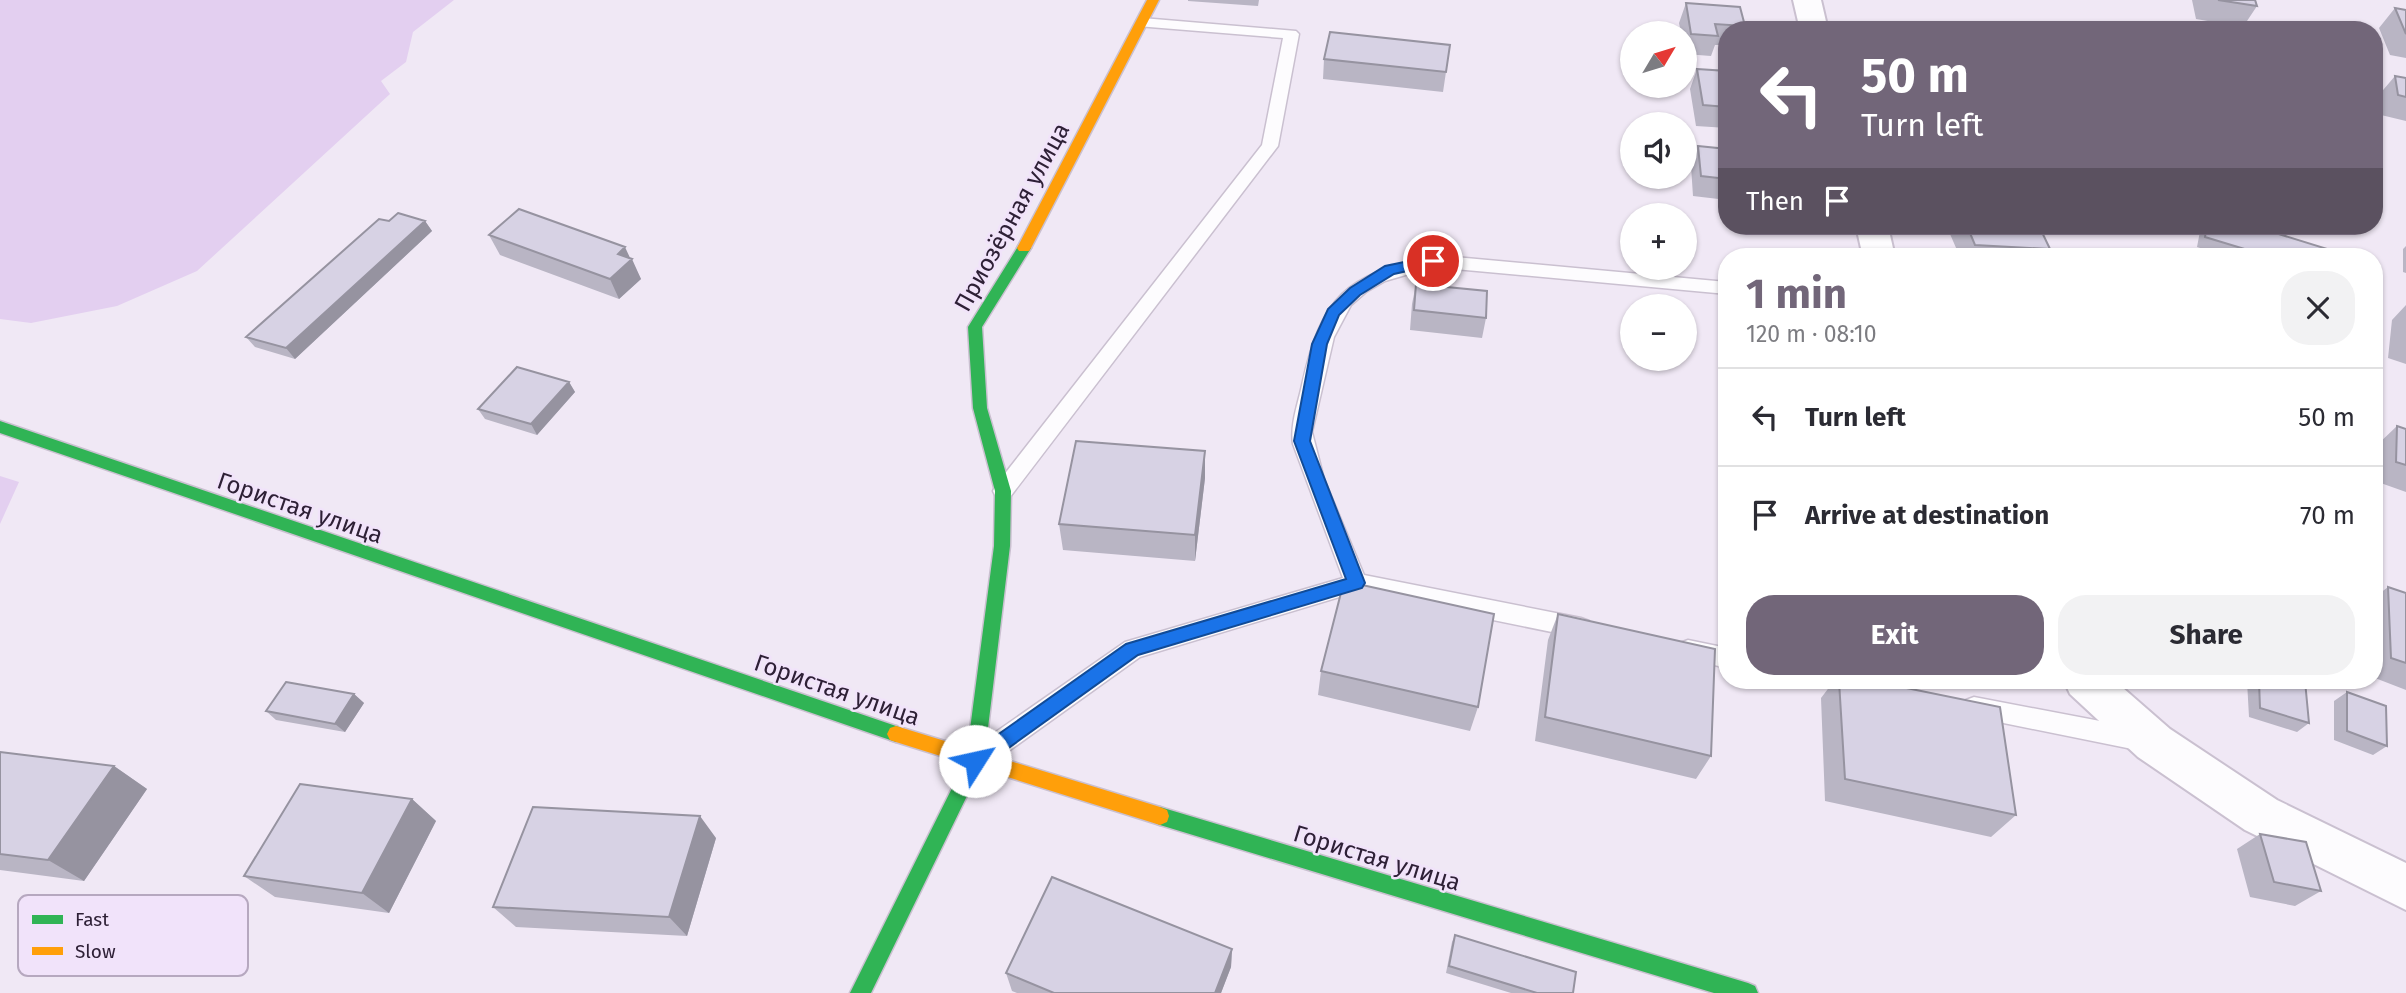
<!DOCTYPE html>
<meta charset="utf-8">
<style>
body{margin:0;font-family:"Fira Sans",sans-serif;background:#f2f2f3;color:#2b2b33;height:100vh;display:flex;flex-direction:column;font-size:26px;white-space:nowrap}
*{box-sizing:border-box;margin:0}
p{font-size:23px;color:#7c7c81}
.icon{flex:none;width:38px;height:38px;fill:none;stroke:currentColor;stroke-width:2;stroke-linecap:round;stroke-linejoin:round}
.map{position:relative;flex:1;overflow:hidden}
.details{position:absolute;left:1718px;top:248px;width:665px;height:441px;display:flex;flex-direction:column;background:#fff;border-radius:28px;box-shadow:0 2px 5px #0004}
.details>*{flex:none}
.banner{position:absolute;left:1718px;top:21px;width:665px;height:214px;border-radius:28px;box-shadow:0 2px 5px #0004;background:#726679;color:#fff;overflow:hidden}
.needle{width:46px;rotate:52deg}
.fabs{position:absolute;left:1620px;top:21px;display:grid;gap:14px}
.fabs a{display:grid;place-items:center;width:77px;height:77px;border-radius:50%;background:#fff;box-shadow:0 2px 5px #0004;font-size:35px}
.pin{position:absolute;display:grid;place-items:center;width:60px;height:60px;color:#fff;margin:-30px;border:4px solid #fff;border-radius:50%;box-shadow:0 2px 7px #0007}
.me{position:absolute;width:77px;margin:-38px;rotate:55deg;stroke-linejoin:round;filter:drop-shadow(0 0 5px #0008)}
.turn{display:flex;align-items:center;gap:24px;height:147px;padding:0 28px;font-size:32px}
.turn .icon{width:91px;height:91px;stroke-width:2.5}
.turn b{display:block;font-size:49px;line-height:60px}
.then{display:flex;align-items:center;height:66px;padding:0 28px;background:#0003;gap:14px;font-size:26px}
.round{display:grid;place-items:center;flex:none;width:74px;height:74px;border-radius:28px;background:#f2f2f3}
.head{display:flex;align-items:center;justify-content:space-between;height:119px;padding:0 28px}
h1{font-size:42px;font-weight:700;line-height:52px;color:#726679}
.action{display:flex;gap:14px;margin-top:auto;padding:14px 28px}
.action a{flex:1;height:80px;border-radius:28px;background:#726679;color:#fff;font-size:28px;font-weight:700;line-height:80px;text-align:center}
.action a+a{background:#f2f2f3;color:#2b2b33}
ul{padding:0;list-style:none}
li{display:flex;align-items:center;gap:21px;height:98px;padding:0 28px;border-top:2px solid #e1e1e2}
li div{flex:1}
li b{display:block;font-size:26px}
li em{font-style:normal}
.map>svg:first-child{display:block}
.green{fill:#e3cff0}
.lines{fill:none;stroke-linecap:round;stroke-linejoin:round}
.lane-casing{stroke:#cac0d0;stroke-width:3}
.street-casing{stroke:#cac0d0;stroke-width:4}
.fast-casing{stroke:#cac0d0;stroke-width:3}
.slow-casing{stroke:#cac0d0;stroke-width:3}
.lane{fill:#fdfcfe;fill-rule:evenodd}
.street{fill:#fdfcfe;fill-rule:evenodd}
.fast{fill:#30b455;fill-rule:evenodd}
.slow{fill:#ff9f0a;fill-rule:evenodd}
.wall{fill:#b9b5c4}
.shaded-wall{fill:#9693a0}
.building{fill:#d7d2e4;stroke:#9693a0;stroke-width:2}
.route{fill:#1a73e8;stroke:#114b97;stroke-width:2}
.labels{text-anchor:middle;stroke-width:5;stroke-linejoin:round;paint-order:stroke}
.street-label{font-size:24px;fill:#2e2036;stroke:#f1e3fa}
.key{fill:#f1e3fa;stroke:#b6a8bf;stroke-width:2}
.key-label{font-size:19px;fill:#2e2036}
</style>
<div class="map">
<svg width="2406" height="993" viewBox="0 0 2406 993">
<rect width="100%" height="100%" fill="#f0e8f5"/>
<path class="green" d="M0,0H454L413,32L406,62L381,81L390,94L197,271L117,306L31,323L0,319Z
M0,476L19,482L0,524Z"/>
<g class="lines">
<g class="lane-casing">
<path id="lane" d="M1142,18L1296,31L1299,34L1278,146L1010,497H996L993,491L996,485L1262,145L1283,38L1137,26V20Z
M1433,255L1727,282V294L1433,267L1385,281L1366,292L1351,305L1334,337L1312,432L1324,479L1364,575L1581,618L1589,621L1592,628L1589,635L1581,638L1356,592L1140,657L985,768L976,771L967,768L964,760L967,752L1125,642L1343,578L1293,444C1290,424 1298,404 1302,385C1322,295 1345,276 1433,255Z
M1688,640L1727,648V668L1680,657L1677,650L1680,643Z
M1974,697L2142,729L2151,732L2154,740L2151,748L2142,751L1974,717L1966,714L1962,707L1966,700Z"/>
</g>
<g class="street-casing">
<path id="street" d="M1793,0H1821L1828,30H1800Z
M1856,226H1888L1895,257H1863Z
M2064,681H2115L2170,729L2277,800L2406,863V910L2245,830L2138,757L2070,694Z"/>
</g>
<g class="fast-casing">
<path id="fast" d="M1024,243L1031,248L982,327L987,408L1011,491L1010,546L984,761L871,993H850L966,760L994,546L995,491L973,408L968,327L1019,245Z
M0,421L896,726L902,728L905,734L902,740L896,742L0,433Z
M1160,807L1748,983L1755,986L1758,993H1714L1160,825L1153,822L1151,816L1153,810Z"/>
</g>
<g class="slow-casing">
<path id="slow" d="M1147,0H1159L1031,248L1029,251H1019L1017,248Z
M896,726L1160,807L1167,810L1169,816L1167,822L1160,825L896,742L890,740L887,734L890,728Z"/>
</g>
<use href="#lane" class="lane"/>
<use href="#street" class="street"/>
<use href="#fast" class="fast"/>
<use href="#slow" class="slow"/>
</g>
<path class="wall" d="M1188,0H1259L1258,6L1188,1Z
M2192,0H2256L2257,6L2243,27L2196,19Z
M1686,3L1745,26L1743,30H1727V45H1715L1711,56L1685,54V33H1681L1679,23Z
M2395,8L2406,10V58L2390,55L2379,28Z
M1450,45L1443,92L1323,79L1324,59Z
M1697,69L1727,71V128L1696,126L1690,89Z
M2395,76L2406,78V121L2381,115L2378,96Z
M1698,146L1727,149V200L1693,196L1691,166Z
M389,221H425L432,231L295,359L255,347L246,337Z
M1955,226H2039L2050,249L2044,257H1960L1950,234Z
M2201,226H2253L2353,257H2228L2197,247Z
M489,235L630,258L641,279L619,299L500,255Z
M2406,246V273L2403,272V249Z
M1416,284L1486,318L1482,338L1410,330L1412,304Z
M2406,305V364L2388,358L2392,320Z
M569,382L575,392L537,435L485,419L478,409Z
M2397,426L2406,429V492L2375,481L2376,446Z
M1205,451V478L1195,561L1063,550L1059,524Z
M2388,587L2406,593V690L2375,678V597Z
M1558,614L1711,756L1696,779L1535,741L1548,640Z
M1321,671L1478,707L1470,731L1318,695Z
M1834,681H1872L2016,815L1991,837L1825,801L1821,698Z
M2247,681H2305L2309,723L2297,732L2249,717Z
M2347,692L2387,746L2373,755L2334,740V701Z
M354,694L364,703L345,732L276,720L266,711Z
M0,752L114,766L147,789L84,881L0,870Z
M412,799L436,821L389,913L275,897L244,876Z
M2260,834L2321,891L2295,906L2250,897L2237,849Z
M716,838L687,936L516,927L493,907Z
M1455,935L1573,993H1511L1446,973L1452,942Z
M1232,949L1231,967L1221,993H1017L1012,991L1006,973Z"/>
<path class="shaded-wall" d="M425,221L432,231L295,359L286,348Z
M625,247L631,260L632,259L641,279L619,299L610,279L618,254Z
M569,382L575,392L537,435L531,424Z
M1205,451V478L1195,561V535Z
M354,694L364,703L345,732L335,724Z
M114,766L147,789L84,881L48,860Z
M412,799L436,821L389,913L362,893Z
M700,816L716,838L687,936L669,917Z
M1232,949L1231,967L1221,993H1215Z"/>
<path class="building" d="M2218,0H2255L2257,6Z
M1686,3L1740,7L1745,26L1715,24L1718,36L1691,34Z
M2395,8L2406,10V34Z
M1879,24L1954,27L1956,30H1881Z
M1330,32L1450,45L1446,72L1324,59Z
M1697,69L1727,71V107L1703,105Z
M2395,76L2406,78V97L2398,95Z
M1698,146L1727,149V179L1701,176Z
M519,209L625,247L618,254L632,259L610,279L489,235Z
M398,213L425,221L286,348L246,337L379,219L389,221Z
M1967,226H2039L2050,249L1975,245Z
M2207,226H2253L2353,257H2271L2205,237Z
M1416,284L1487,291L1486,318L1414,310Z
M517,367L569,382L531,424L478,409Z
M2397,426L2406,429V465L2396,462Z
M1076,441L1205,451L1195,535L1059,524Z
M1344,581L1494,614L1478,707L1321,671Z
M2388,587L2406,593V663L2391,658Z
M1558,614L1715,649L1711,756L1545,717Z
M1839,681H1872L2000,707L2016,815L1845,779Z
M2259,681H2305L2309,723L2260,708Z
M286,682L354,694L335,724L266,711Z
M2347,692L2386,706L2387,746L2347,731Z
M0,752L114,766L48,860L0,854Z
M300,784L412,799L362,893L244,876Z
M533,807L700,816L669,917L493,907Z
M2260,834L2306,842L2321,891L2274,882Z
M1052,877L1232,949L1215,993H1054L1006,973Z
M1455,935L1576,972L1573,993H1537L1449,966Z"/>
<path class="route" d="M1433,256L1440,261L1438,264L1394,274L1360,295L1339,315L1327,344L1310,441L1365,583L1362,588L1138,655L982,767L975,769L969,767L966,761L969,755L1126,644L1346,579L1294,441L1312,344L1328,309L1350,288L1385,266Z"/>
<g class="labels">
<g class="street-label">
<text transform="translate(1012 217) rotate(-61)" y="8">Приозёрная улица</text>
<text transform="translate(300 508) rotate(19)" y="8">Гористая улица</text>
<text transform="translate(837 690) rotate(19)" y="8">Гористая улица</text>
<text transform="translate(1377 858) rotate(17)" y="8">Гористая улица</text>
</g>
</g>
<rect x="18" y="895" width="230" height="81" rx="10" class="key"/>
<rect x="32" y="915" width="31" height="9" fill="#30b455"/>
<rect x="32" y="947" width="31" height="8" fill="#ff9f0a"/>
<g class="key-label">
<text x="75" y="926">Fast</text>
<text x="75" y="958">Slow</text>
</g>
</svg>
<div class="fabs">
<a><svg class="needle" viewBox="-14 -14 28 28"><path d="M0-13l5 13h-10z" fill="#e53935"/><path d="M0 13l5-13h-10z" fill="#7c7c81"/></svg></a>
<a><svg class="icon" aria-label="sound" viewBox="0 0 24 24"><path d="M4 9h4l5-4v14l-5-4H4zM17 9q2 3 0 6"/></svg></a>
<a>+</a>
<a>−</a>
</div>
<div class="pin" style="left:1433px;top:261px;background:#d93025"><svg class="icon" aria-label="arrive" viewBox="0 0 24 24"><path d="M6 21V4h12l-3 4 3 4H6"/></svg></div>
<svg class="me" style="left:975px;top:761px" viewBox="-20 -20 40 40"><circle r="19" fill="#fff"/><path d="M0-13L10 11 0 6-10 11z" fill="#1a73e8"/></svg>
<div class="banner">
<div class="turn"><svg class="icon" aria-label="left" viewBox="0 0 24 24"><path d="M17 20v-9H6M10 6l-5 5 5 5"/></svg><div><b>50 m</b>Turn left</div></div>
<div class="then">Then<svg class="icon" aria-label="arrive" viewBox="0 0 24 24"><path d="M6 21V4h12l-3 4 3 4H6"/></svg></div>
</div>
<section class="details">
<div class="head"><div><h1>1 min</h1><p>120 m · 08:10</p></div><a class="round"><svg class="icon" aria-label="close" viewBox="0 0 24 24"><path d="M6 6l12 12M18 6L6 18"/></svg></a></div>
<ul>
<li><svg class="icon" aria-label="left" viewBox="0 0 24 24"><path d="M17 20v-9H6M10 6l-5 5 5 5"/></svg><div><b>Turn left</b></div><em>50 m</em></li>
<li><svg class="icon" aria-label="arrive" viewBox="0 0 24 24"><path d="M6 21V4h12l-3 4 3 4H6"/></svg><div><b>Arrive at destination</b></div><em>70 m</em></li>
</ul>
<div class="action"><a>Exit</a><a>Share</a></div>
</section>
</div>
